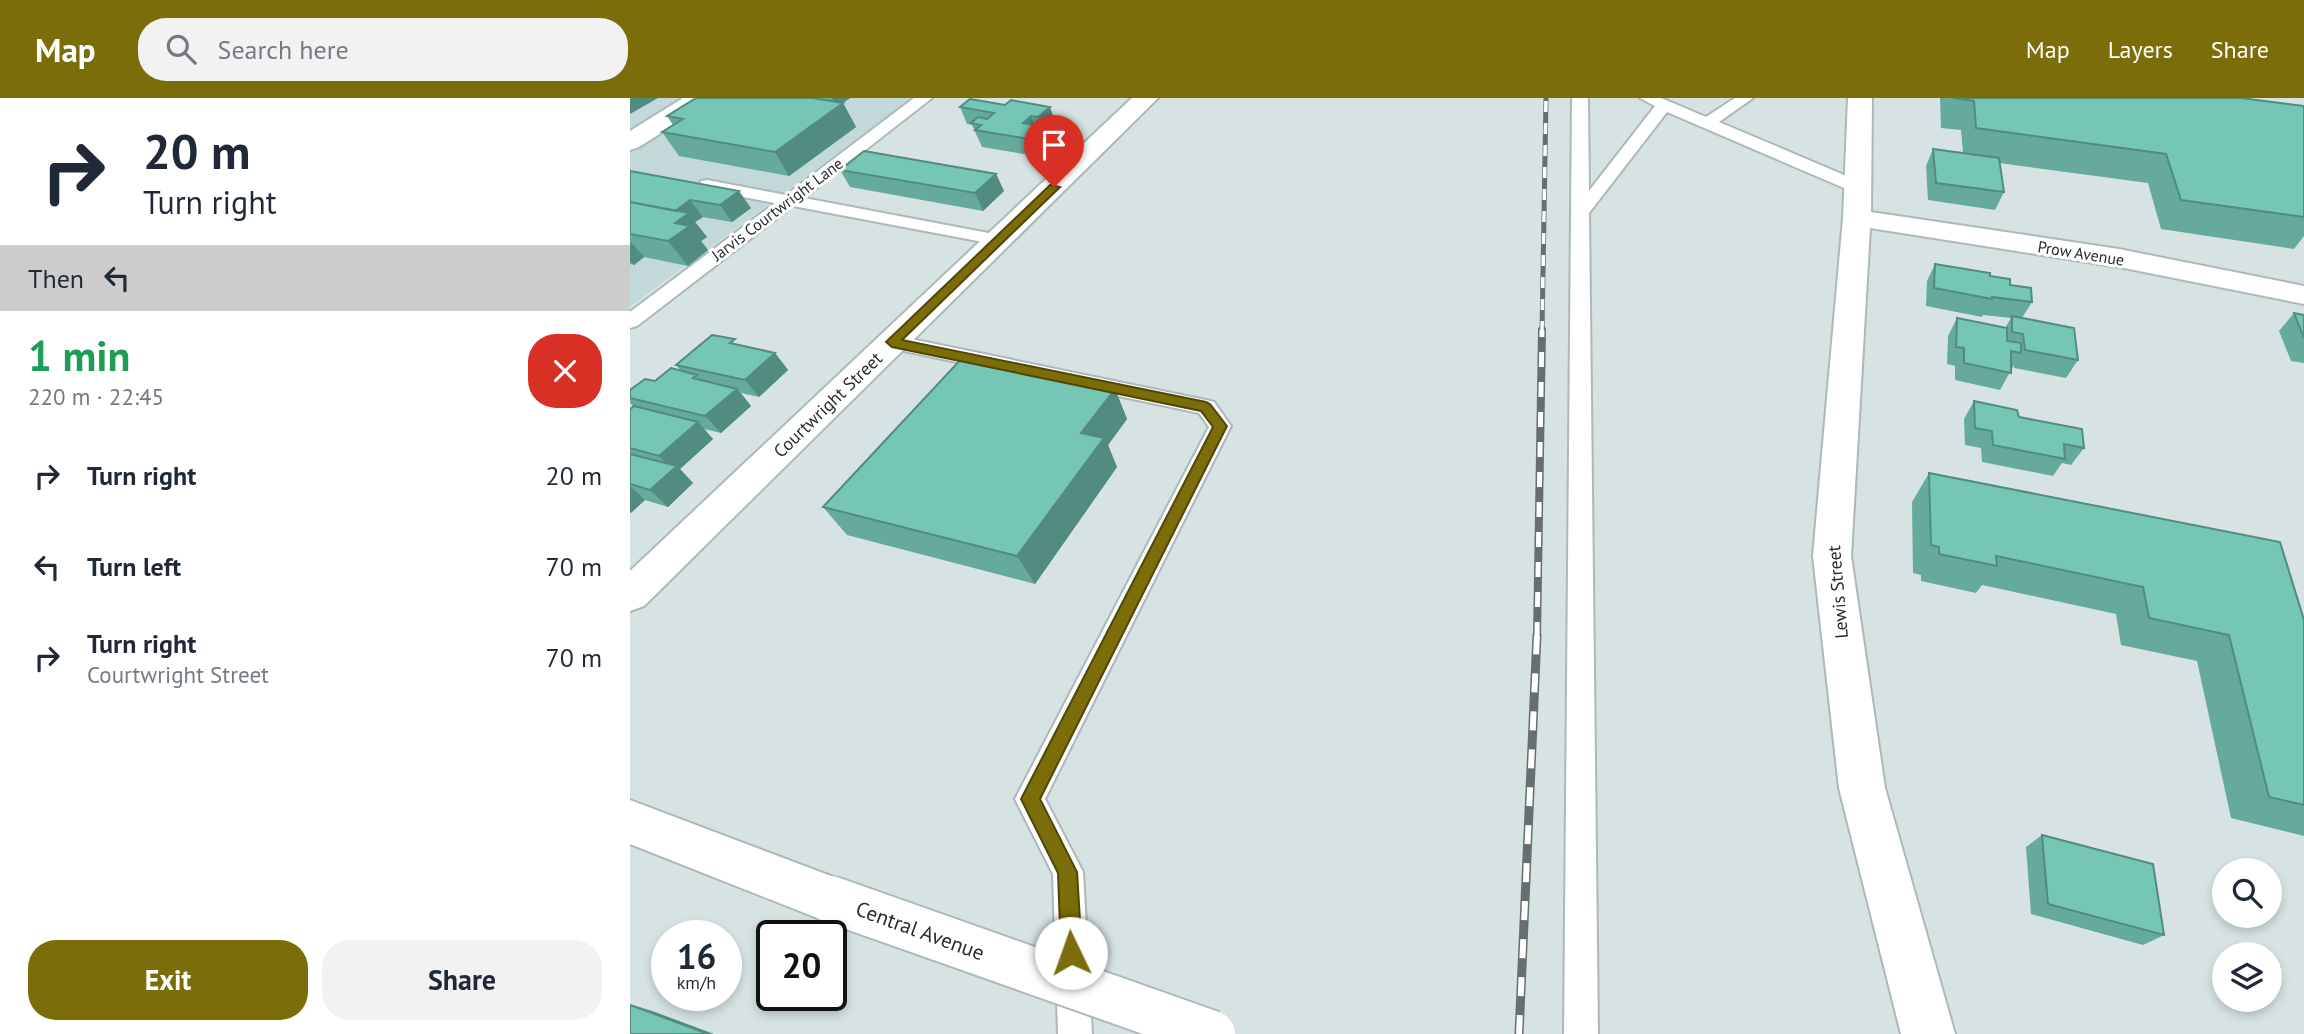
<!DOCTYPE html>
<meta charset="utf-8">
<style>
body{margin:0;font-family:"PT Sans",sans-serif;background:#f2f2f3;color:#1f2937;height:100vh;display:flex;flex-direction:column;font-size:26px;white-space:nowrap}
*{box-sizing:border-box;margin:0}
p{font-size:23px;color:#747a83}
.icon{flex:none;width:38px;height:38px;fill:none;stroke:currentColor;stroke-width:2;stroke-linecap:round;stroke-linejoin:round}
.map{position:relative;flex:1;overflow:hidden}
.sheet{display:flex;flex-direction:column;background:#fff;width:630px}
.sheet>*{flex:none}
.guide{background:#fff;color:#1f2937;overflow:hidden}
.buttons{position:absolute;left:1582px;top:760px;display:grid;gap:14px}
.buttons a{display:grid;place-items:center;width:70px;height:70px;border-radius:50%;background:#fff;box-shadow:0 4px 10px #0003;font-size:35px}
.speed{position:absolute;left:21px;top:822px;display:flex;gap:14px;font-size:35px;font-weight:700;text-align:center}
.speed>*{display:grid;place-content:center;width:91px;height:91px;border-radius:50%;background:#fff;box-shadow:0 4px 10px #0003;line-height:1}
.speed small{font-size:18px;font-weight:400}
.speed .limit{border:4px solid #111;border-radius:10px;background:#fff;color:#111}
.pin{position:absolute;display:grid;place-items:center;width:60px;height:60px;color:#fff;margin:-72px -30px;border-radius:50% 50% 50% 0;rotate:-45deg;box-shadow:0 0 7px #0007}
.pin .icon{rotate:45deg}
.me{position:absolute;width:77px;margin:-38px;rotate:357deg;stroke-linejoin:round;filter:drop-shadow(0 0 5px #0008)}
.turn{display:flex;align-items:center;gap:24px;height:147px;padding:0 28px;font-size:32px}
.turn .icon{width:91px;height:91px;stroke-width:2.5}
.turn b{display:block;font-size:49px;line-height:60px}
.then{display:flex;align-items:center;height:66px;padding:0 28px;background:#0003;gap:14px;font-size:26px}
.round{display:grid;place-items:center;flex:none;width:74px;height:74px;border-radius:28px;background:#f2f2f3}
.overview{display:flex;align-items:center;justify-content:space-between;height:119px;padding:0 28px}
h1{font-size:42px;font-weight:600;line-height:52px;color:#1e9e55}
.primary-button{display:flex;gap:14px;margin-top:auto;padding:14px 28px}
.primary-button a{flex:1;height:80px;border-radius:28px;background:#7b6d09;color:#fff;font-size:28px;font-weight:600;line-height:80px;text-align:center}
.primary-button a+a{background:#f2f2f3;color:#1f2937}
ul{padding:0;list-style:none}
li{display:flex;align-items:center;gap:21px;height:91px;padding:0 28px}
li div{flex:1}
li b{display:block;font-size:26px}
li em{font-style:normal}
header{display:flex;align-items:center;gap:42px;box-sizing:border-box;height:98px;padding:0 35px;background:#7b6d09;color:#fff}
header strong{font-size:33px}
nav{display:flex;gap:38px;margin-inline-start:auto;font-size:24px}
.search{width:490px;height:63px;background:#f2f2f3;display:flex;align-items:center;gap:18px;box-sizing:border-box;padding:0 24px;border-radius:28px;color:#747a83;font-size:26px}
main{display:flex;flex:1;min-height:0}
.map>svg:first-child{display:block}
.built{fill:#c3d8d8}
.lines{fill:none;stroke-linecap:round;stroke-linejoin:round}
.lane-casing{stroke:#adb8b8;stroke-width:4}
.street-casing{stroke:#adb8b8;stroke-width:4}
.secondary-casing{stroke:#adb8b8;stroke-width:4}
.lane{fill:#fff;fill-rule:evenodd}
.street{fill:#fff;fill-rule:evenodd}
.secondary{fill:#fff;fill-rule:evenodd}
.rail-far2-casing{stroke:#676e6e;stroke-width:5}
.rail-far1-casing{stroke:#676e6e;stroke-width:8}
.rail-casing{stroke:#676e6e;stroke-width:9}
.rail-far2{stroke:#fff;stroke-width:3.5;stroke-dasharray:11;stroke-linecap:butt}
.rail-far1{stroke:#fff;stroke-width:5;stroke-dasharray:15;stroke-linecap:butt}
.rail{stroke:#fff;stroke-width:6;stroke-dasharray:19;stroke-linecap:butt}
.secondary-bridge-casing{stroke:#adb8b8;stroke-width:50;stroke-linecap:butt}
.secondary-bridge{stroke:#fff;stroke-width:46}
.wall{fill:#65aa9c}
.shaded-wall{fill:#528b7f}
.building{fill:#75c6b5;stroke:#528b7f;stroke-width:2}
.route{fill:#7b6d09;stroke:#504706;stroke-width:2}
.labels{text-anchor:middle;stroke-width:6;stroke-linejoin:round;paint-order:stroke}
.far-street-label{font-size:16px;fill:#282c2c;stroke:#fff}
.street-label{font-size:18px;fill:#282c2c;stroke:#fff}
.near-street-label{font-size:21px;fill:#282c2c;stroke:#fff}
</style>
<header>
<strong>Map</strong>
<div class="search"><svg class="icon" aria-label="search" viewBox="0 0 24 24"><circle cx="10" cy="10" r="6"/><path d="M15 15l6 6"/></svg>Search here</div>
<nav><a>Map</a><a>Layers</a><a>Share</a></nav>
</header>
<main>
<section class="sheet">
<div class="guide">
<div class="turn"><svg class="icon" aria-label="right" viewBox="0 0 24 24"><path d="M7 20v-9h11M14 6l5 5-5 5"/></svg><div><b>20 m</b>Turn right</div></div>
<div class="then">Then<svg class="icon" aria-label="left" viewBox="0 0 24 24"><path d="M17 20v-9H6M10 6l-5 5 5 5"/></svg></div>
</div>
<div class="overview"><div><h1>1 min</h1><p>220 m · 22:45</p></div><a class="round" style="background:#d93025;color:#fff"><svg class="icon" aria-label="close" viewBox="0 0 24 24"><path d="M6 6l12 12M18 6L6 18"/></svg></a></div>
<ul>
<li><svg class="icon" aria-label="right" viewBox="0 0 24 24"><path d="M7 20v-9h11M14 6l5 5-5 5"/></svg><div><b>Turn right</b></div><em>20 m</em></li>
<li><svg class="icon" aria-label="left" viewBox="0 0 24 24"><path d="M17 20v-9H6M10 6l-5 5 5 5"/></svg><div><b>Turn left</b></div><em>70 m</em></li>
<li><svg class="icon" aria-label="right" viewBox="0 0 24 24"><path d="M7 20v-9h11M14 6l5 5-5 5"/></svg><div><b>Turn right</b><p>Courtwright Street</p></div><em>70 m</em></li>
</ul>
<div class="primary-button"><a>Exit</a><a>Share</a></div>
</section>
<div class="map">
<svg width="1674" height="936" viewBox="0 0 1674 936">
<rect width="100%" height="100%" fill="#d7e3e3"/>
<path class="built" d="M0,0H282L0,209Z"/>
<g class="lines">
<g class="lane-casing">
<path id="lane" d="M284,0H302L174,100L369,137L378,142L375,146L369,147L163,108L7,228L0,230V214L145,105L71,91L69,87L71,83L77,82L156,97Z
M942,0H958L959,93L1025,8L1010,0H1031L1076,19L1105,0H1123L1089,24L1233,85L1235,89L1233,93H1221L1037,14L959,115L968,936H934Z
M262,237L576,302L584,304L601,328L415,701L453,774L462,936H428L423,776L385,701L579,329L569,315L255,249L252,244L255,239Z"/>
</g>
<g class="street-casing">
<path id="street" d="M53,0H82L78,5L9,49L0,52V33Z
M502,0H528L14,508L0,513V473Z
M1218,0H1242L1241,114L1489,151L1674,188V206L1489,169L1240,130L1221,458L1255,690L1325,936H1271L1209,690L1183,458L1213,120Z"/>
</g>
<g class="secondary-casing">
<path id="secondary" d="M0,702L217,784L224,801L217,818L200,825L0,746Z"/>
</g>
<use href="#lane" class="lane"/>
<use href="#street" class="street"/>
<use href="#secondary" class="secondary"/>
<g class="rail-far2-casing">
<path id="rail-far2" d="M912,234L916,0"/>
</g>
<g class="rail-far1-casing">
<path id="rail-far1" d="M907,539L912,232"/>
</g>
<g class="rail-casing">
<path id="rail" d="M889,936L907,537"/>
</g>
<use href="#rail-far2" class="rail-far2"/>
<use href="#rail-far1" class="rail-far1"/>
<use href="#rail" class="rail"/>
<g class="secondary-bridge-casing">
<path id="secondary-bridge" d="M200,801L582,936"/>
</g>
<use href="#secondary-bridge" class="secondary-bridge"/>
</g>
<path class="wall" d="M66,0H220L213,5L226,29L159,78L49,58L32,34L43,27L37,18Z
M1310,0H1611L1674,8V138L1664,151L1531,131L1518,85L1369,65L1374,94L1365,112L1298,102L1296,68L1303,51L1333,55L1331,32L1311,30Z
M375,7L426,26L420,32L425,46L411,59L352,49L342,27L337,26L330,9Z
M210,72L366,76L374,93L353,113L220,89Z
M0,73L121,110L102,124L73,119L65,124L77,139L71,143L78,152L58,168L14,159L4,167L0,166Z
M1305,166L1360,178L1380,187L1402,204L1392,220L1448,262L1436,280L1384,270V267L1370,292L1325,282V268L1317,266L1318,238L1327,220L1375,230L1381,220L1353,217L1352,219L1296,208L1297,183Z
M1664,215L1674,217V265L1661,263L1649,233Z
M109,247L145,255L158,272L129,299L111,295L121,308L91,335L74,331L83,341L50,371L63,385L38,409L15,402L0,415V311L3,308L0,305V292L51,273L46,267Z
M485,291L497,321L478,347L487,369L405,486L217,437L193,409Z
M1344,303L1454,350L1441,367L1432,365L1423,378L1352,364L1351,350L1335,347L1334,321Z
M1299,375L1674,522V738L1601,720L1567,563L1491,547L1486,516L1352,487L1346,495L1291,483V477L1283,475L1282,404Z
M1412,737L1534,837L1513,847L1401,816L1396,749Z"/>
<path class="shaded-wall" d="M0,0H28L0,16Z
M202,0H220L207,9Z
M213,5L226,29L159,78L145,54Z
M420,9L426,26L420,32L425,46L411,59L405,42L414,34L408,19Z
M401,18L408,35L400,42L393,25Z
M366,76L374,93L353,113L345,95Z
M109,93L121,110L102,124L90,107Z
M60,102L73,119L65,124L77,139L71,143L78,152L58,168L38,143L45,125L41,115Z
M0,143L14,159L4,167L0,163Z
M145,255L158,272L129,299L115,282Z
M107,291L121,308L91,335L75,318Z
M485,291L497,321L478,347L487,369L405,486L387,458L451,335Z
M68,324L83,341L50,371L63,385L38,409L20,392L42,371L29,358Z
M0,388L15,402L1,415L0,414Z
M0,906L25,914L84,936H78Z"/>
<path class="building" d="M66,0H183L213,5L145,54L32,34L53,21L37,18Z
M1323,0H1611L1674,8V119L1551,102L1536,56L1346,30L1344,3Z
M340,1L375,7L381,2L420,9L408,19L401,18L393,25L419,29L405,42L345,32L351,27L341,25L348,19L357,21L364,15L330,9Z
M1303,51L1369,60L1374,94L1306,85Z
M234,53L366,76L345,95L210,72Z
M0,73L109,93L90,107L60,102L45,113L0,104Z
M0,104L59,115L45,125L60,128L38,143L0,136Z
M1305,166L1360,175V178L1380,181V187L1401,190L1402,204L1362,199V201L1304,190Z
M1664,215L1674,217V240Z
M1382,218L1444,230L1448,262L1395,252L1393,236L1382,234Z
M1327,220L1377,230V243L1391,245V255L1381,253V275L1334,265V250L1326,249Z
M82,237L105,241L100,245L145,255L115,282L46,267Z
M333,259L485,291L451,335L474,340L387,458L193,409Z
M41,270L67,277L63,280L107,291L75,318L0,300V292L15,281L25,283Z
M1344,303L1387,312L1389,319L1452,331L1454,350L1434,346L1435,361L1363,347L1362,333L1345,330Z
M4,308L68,324L29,358L0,350V311Z
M0,356L47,368L20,392L0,386Z
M1299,375L1650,444L1674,522V707L1639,699L1599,537L1519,520L1513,489L1366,458L1367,468L1309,456V449L1301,447Z
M1412,737L1523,766L1534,837L1418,806Z
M0,907L78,936H0Z"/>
<path class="route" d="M420,87L430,89L272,242L576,304L580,306L597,328L410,701L447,774L452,855L449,862L441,865L434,862L431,855L428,775L391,701L583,329L571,313L262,249L256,244Z"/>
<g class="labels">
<g class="far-street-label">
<text transform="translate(147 111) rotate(-37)" y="6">Jarvis Courtwright Lane</text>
<text transform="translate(1451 155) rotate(9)" y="6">Prow Avenue</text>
</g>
<g class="street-label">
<text transform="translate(198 307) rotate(-44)" y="6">Courtwright Street</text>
<text transform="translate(1208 494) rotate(-95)" y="6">Lewis Street</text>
</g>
<g class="near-street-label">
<text transform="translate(290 833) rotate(20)" y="7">Central Avenue</text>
</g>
</g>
</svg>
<div class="buttons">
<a><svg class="icon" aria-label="search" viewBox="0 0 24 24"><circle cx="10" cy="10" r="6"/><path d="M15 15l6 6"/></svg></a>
<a><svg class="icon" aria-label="layers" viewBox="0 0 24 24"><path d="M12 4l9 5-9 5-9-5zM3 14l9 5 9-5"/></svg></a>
</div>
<div class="speed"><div>16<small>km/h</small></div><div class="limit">20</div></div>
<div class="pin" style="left:424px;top:89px;background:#d93025"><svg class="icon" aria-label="arrive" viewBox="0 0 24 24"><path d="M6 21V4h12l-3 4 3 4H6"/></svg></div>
<svg class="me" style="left:441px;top:855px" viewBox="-20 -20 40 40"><circle r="19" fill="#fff"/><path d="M0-13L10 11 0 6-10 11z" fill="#7b6d09"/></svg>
</div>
</main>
